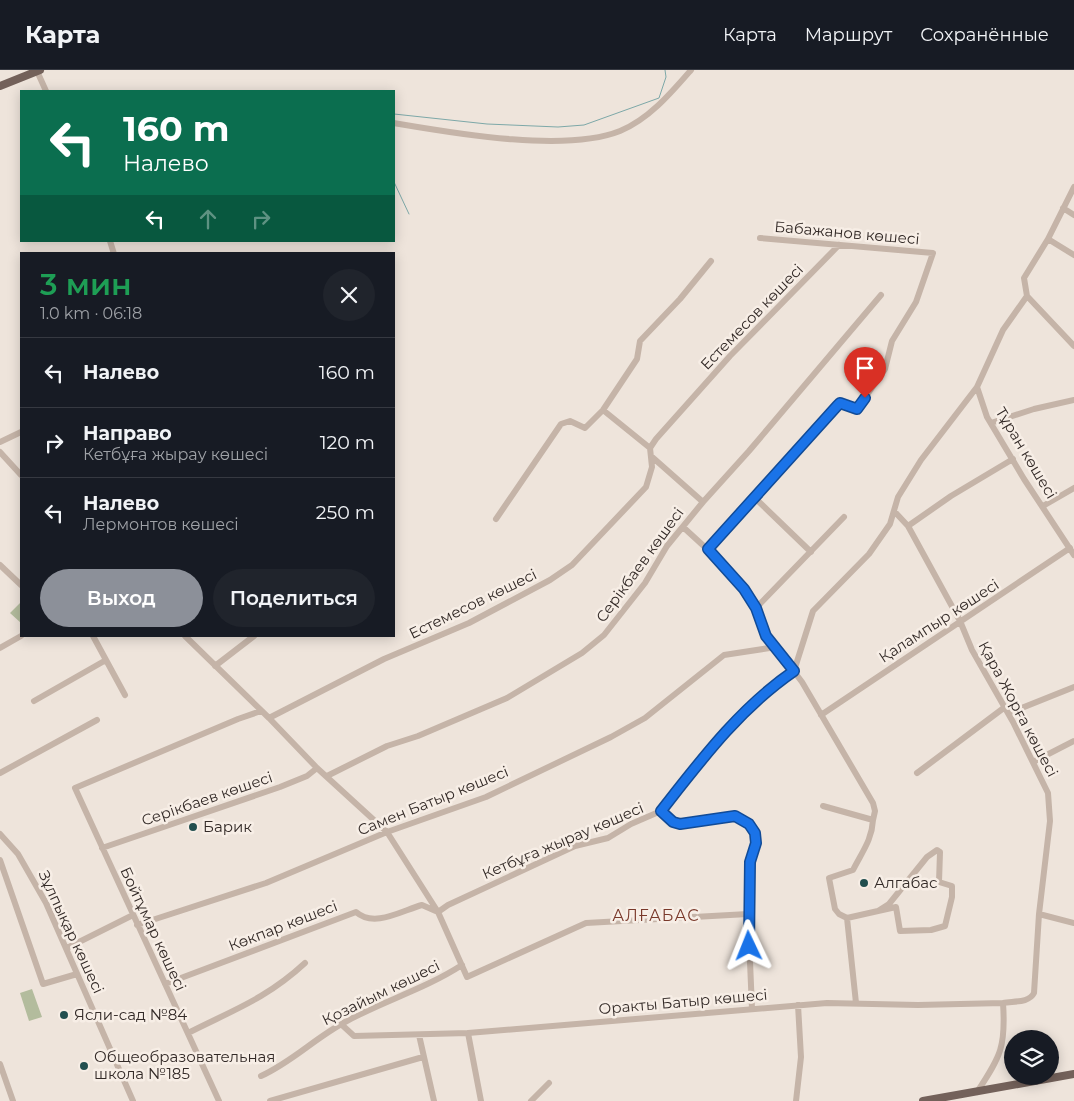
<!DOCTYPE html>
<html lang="ru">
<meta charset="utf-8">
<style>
body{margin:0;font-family:Montserrat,sans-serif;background:#20242c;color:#f1f3f6;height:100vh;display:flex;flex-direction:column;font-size:19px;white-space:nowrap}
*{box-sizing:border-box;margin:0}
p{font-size:16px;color:#9ea1a6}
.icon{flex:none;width:28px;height:28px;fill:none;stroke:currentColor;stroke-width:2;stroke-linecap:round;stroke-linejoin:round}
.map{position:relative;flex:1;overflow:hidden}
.panel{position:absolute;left:20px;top:182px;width:375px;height:385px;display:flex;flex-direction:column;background:#171b24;border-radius:0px;box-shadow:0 2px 12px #0003}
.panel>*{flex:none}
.hud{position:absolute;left:20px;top:20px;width:375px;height:152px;border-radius:0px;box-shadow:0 2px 12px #0003;background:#0b6e4f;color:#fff;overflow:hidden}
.buttons{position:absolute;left:1004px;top:960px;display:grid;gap:10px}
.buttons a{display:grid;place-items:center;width:55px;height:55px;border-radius:50%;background:#171b24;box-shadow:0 2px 12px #0003;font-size:25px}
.pin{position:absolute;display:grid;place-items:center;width:42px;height:42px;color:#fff;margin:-51px -21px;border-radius:50% 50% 50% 0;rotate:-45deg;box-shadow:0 0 5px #0007}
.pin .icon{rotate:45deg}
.me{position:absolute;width:55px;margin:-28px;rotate:358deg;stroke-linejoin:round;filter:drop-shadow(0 0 4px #0008)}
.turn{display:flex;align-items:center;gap:18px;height:105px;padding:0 20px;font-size:22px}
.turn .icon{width:65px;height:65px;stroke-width:2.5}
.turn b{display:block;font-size:35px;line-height:42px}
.lanes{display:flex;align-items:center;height:48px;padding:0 20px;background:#0003;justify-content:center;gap:25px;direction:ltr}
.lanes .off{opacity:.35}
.round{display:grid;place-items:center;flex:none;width:52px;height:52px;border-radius:26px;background:#20242c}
.headline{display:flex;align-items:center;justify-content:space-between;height:85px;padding:0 20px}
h1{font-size:30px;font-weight:600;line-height:38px;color:#1e9e55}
.action{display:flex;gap:10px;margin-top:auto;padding:10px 20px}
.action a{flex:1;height:58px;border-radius:30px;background:#8c9099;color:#fff;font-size:20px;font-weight:600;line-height:58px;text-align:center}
.action a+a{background:#20242c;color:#f1f3f6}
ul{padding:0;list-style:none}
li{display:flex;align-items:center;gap:15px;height:70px;padding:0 20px;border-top:1px solid #363941}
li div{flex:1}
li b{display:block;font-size:19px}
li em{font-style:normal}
header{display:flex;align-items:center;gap:30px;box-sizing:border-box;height:70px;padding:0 25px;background:#171b24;border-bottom:1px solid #363941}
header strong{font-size:24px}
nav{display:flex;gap:28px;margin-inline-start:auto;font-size:18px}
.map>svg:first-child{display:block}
.green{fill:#b3bc9d}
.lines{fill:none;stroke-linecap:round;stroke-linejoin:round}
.stream{stroke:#7da8a8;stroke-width:1}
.minor{stroke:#c5b4a8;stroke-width:6}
.major{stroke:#73615a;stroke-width:8}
.route-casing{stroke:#114b97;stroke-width:12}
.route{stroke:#1a73e8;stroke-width:9}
.poi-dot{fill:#224f4f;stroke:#f7eee6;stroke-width:2}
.labels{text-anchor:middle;stroke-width:5;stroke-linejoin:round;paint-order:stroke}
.street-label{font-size:15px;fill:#332a27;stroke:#f7eee6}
.poi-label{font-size:15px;fill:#332a27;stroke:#f7eee6;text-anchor:start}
.neighbourhood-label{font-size:16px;letter-spacing:1px;fill:#79382a;stroke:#f7eee6}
</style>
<header>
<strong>Карта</strong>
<nav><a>Карта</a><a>Маршрут</a><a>Сохранённые</a></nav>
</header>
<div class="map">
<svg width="1074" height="1031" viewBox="0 0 1074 1031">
<rect width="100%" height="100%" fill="#eee4db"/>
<path class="green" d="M21,532V553L10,543Z
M32,919L42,947L29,951L20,923Z"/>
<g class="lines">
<path class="stream" d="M394,44L487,54L558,57L584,55L659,28L666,7L665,0
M394,112L409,144"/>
<path class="minor" d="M37,1L46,21
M394,53C453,63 565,83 620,61C649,49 671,23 691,0
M1074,117L1048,169L1024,208L1027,226L1074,276
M1063,138L1074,145
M1048,169L1074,185
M110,171L114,184
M977,317L987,347L1024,409L1074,485
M603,340L650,378
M991,353L1034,339L1074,330
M0,372L21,362
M0,382L21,405
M651,386L703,432
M754,427L811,482
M1043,436L1074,418
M496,449L561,354L570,351L585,358L603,340L637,289L640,271L680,229L711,191
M908,456L951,426L1013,389
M683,457L707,479L744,519L756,538L767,566L802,612L873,733L875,741L873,750L823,736
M707,479L837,336L840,333L857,339L885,299L892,271L916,232L933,183L760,168
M0,495L21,515
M756,538L844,447
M93,566L125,625
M185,566L269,648L317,698L387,762L438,842L467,907L586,853L748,844
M0,578L21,566
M215,596L254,566
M34,631L106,590
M1009,643L1074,617
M821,645L1070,478
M269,648L384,589L469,553L550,510L572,495L646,417L652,397L650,378L656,369L730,286L839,175
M1033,692L1074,671
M0,703L97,650
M917,703L1005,637
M327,706L387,676L418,666L507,628L582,583L604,565L645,513L667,476L703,432L749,381L881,225
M661,741L673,752L679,754L735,746L749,754L755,763L756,773L750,792L748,844L752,939
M873,750C872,770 862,782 853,800L829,808L835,839L839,844L847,848L878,841L889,834L927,787L937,780L940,782L939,812L952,816V827L945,856L931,860L900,861L896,837L878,841
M0,764L18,784L46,833L133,1031
M102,778L280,717L307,706L317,698
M0,790L43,914L77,904
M438,842L448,835L575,776L608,768L631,754L661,741L726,660L774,615L794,601L813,541L869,484L890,454L898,427L921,390L977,317L1003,260L1027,226
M1039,844L1074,853
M847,848L856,933
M137,855L266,813L387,762L486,727L611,667L645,648L724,585L776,577
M67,878L133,845
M165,914L356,842C374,858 401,841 422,835L438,842
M341,954L354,966L468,963L827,933L918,935L1003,933C1014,931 1029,933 1034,923L1039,844L1050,751L1048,723L1013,652L972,580L960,551L908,456L894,441
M188,963C233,940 266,929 305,893
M468,963L481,1031
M419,965L434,1031
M0,994L13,1031
M261,1006C292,992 315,968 345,952C383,931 425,919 462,895
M977,1022C1001,986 1006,976 1003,933
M219,1031L75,718L238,649L261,641
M270,1031L423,987
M531,1031L549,1013
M796,1031L801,987L798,935"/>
<path class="major" d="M0,16L40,0
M923,1031L1074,1004"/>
</g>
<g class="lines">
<g class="route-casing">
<path id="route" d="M749,876L750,792L756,773L755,763L749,754L735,746L680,754L673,752L661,741C701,690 740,638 794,601L766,566L756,538L744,519L708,479L837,336L840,333L857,339L865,328"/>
</g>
<use href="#route" class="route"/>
</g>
<g class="poi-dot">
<circle cx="193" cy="757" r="5"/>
<circle cx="864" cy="813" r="5"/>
<circle cx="64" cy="945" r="5"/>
<circle cx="84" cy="996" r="5"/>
</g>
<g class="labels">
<g class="street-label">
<text transform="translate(847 163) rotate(5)" y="5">Бабажанов көшесі</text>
<text transform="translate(752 247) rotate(-46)" y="5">Естемесов көшесі</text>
<text transform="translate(1026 383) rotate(59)" y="5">Тұран көшесі</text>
<text transform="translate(640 495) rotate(-54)" y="5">Серікбаев көшесі</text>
<text transform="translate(473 534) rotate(-26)" y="5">Естемесов көшесі</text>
<text transform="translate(939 551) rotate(-33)" y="5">Қалампыр көшесі</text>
<text transform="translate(1018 639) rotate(62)" y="5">Қара Жорға көшесі</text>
<text transform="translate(207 729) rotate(-19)" y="5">Серікбаев көшесі</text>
<text transform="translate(433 731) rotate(-22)" y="5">Самен Батыр көшесі</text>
<text transform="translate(563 771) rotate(-23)" y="5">Кетбұға жырау көшесі</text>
<text transform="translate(283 856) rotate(-21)" y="5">Көкпар көшесі</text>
<text transform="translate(153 859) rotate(65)" y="5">Бойтұмар көшесі</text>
<text transform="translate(71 862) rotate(65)" y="5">Зұлпықар көшесі</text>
<text transform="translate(381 923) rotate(-26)" y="5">Қозайым көшесі</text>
<text transform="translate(683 932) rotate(-5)" y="5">Оракты Батыр көшесі</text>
</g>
<g class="poi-label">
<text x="203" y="762">Барик</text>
<text x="874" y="818">Алгабас</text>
<text x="74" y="950">Ясли-сад №84</text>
<text x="94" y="992">Общеобразовательная<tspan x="94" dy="17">школа №185</tspan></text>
</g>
<g class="neighbourhood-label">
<text x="656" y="851">АЛҒАБАС</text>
</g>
</g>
</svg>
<div class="buttons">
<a><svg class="icon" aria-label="layers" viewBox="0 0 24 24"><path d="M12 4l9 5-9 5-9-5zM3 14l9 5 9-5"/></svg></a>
</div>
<div class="pin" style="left:865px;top:328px;background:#d93025"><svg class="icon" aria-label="arrive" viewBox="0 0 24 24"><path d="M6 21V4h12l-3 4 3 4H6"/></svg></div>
<svg class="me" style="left:749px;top:876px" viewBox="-20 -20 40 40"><path d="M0-17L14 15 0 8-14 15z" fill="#1a73e8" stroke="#fff" stroke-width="4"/></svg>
<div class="hud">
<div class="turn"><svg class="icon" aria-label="left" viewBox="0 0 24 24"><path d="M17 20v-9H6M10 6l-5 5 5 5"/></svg><div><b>160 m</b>Налево</div></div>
<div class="lanes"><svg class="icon" aria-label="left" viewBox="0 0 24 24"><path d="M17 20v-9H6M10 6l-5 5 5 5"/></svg><svg class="icon off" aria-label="ahead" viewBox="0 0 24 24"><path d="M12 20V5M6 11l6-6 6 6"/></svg><svg class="icon off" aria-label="right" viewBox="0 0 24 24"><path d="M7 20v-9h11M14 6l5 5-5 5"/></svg></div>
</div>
<section class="panel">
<div class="headline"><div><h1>3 мин</h1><p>1.0 km · 06:18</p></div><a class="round"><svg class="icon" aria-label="close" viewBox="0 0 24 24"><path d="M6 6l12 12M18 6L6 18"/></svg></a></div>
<ul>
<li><svg class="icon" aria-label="left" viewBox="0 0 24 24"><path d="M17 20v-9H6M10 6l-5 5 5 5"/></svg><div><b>Налево</b></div><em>160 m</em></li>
<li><svg class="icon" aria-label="right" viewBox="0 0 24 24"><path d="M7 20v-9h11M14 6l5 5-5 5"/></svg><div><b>Направо</b><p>Кетбұға жырау көшесі</p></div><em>120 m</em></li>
<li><svg class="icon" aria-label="left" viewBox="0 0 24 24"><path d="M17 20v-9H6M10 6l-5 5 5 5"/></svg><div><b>Налево</b><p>Лермонтов көшесі</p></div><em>250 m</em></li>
</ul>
<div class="action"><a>Выход</a><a>Поделиться</a></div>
</section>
</div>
